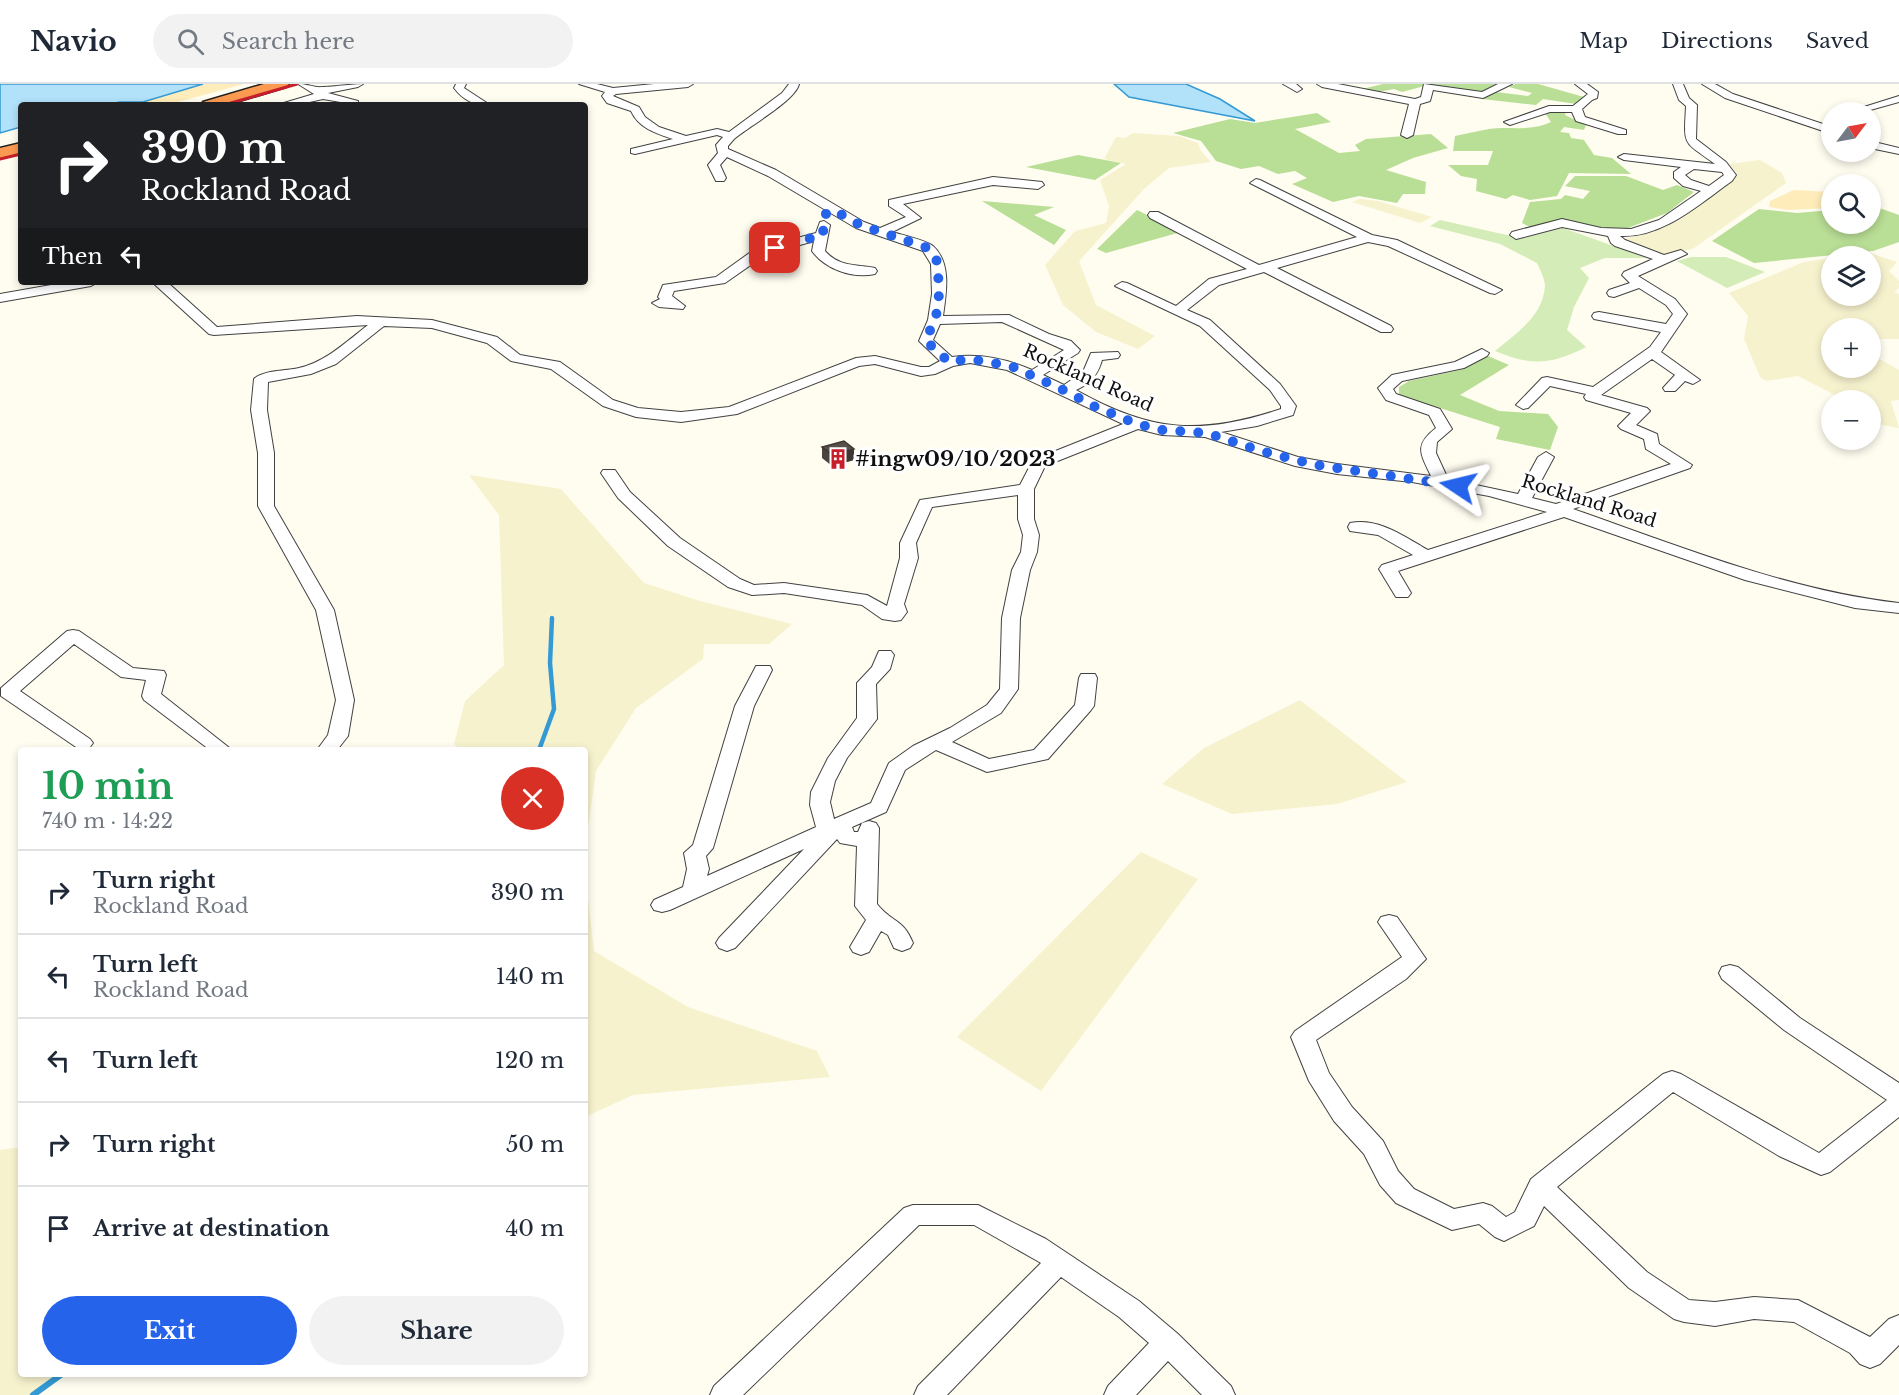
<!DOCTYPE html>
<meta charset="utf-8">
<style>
body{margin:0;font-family:"Libre Baskerville",serif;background:#f2f2f3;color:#1f2937;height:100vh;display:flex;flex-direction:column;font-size:22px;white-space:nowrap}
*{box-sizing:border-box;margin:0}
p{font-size:20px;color:#747a83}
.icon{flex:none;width:33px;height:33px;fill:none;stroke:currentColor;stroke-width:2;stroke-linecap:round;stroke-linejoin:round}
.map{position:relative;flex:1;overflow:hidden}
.side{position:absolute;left:18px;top:663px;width:570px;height:630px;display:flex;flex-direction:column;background:#fff;border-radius:6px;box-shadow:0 3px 9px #0003}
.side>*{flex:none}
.guide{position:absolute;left:18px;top:18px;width:570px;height:183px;border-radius:6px;box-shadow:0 3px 9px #0003;background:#202124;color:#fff;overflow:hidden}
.needle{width:39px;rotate:58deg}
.controls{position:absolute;left:1821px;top:18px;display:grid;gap:12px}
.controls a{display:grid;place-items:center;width:60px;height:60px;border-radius:50%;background:#fff;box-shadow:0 3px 9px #0003;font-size:30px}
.pin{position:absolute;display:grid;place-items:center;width:51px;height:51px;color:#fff;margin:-26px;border-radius:12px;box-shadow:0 3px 9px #0006}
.me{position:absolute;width:66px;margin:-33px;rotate:280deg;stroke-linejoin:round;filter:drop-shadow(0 0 4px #0008)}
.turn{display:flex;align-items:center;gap:21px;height:126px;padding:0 24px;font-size:27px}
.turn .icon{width:78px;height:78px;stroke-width:2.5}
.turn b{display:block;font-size:42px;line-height:51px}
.then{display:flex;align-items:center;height:57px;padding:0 24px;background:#0003;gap:12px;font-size:22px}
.round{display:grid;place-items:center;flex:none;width:63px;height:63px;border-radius:32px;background:#f2f2f3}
.summary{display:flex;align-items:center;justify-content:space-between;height:102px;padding:0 24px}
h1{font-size:36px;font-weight:700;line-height:45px;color:#1e9e55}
.cta{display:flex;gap:12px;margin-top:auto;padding:12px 24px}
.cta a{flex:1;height:69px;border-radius:36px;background:#2563eb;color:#fff;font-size:24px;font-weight:700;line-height:69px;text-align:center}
.cta a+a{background:#f2f2f3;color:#1f2937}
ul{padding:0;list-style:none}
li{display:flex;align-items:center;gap:18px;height:84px;padding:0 24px;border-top:2px solid #e0e1e3}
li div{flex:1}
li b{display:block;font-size:22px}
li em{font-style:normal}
header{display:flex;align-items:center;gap:36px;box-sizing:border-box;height:84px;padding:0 30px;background:#fff;border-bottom:2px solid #e0e1e3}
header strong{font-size:28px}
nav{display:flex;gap:33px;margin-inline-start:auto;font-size:21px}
.search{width:420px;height:54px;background:#f2f2f3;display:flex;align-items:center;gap:15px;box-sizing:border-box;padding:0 21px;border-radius:33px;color:#747a83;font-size:22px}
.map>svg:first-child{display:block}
.farmland{fill:#f7f2ce}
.green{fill:#d4ecb7}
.forest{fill:#b9de95}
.sand{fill:#feecba}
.water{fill:#b2e1fa;stroke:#349ad5;stroke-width:1.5}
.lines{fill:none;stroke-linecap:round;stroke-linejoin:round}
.stream-far1{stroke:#349ad5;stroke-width:4.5}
.stream{stroke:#349ad5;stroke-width:6}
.minor-casing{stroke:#424242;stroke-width:2}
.highway-casing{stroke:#202020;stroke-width:3}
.minor{fill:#fff;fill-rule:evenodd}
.highway{fill:#fc9a51;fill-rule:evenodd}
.rail{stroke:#c81e2b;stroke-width:3}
.wall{fill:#4c4440}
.shaded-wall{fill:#3e3734}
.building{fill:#584f4a;stroke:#3e3734;stroke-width:1.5}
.route{stroke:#2563eb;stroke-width:10;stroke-dasharray:0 18}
.labels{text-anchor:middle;stroke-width:6;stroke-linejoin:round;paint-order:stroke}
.far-street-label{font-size:18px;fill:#0f0f0f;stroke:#fff}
.poi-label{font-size:21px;font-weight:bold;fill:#0f0f0f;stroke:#fff;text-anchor:start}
</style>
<header>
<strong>Navio</strong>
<div class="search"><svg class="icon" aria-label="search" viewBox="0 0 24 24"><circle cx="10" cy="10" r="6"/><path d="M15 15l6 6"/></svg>Search here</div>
<nav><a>Map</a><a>Directions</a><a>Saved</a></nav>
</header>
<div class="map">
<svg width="1899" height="1311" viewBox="0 0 1899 1311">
<rect width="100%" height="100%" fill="#fffcf0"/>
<path class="farmland" d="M1133,49L1179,52L1198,59L1201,67L1211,78L1169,84L1145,104L1079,177L1096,221L1155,252L1138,265L1096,248L1063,221L1045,181L1075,147L1106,139L1109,122L1100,96L1126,80L1104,75L1116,53L1125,54Z
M1760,76L1782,89L1786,99L1694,164L1664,174L1619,157L1660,144L1738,91L1729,80Z
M1360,115L1378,117L1432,133L1420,139L1352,118Z
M1867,168L1897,178L1889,187L1899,197V204L1894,208L1899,210V255H1878L1871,263L1870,244H1832V284H1870L1871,270L1899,286V316L1891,317L1899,344L1871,339L1870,316H1843L1841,314L1798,292L1766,297L1760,293L1744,255L1748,232L1729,209L1804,178L1831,174L1832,212H1870V172H1839Z
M469,391L561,405L644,499L700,517L792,540L769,560H704L703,575L636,624L596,687L585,766V666H461L454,660L465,617L504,581L499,431Z
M1300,616L1407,698L1337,720L1232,730L1162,700L1204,664Z
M1141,768L1198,795L1041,1007L957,953Z
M585,788L594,867L688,923L817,967L830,993L633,1011L585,1033Z
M21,1063V1290H66L39,1311H0V1066Z"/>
<path class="green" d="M1440,136L1520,154L1563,144L1647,174H1605L1580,184L1589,194L1574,223L1567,246L1586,263C1552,281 1530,282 1495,267C1517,249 1543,232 1545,202C1545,195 1540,186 1537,179L1500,160L1430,142Z
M1691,173H1726L1765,188L1727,204L1677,177Z"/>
<path class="forest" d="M1383,0H1499L1480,9L1428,1L1402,8L1394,5L1378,8L1362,5Z
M1515,0H1538L1584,13L1576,20L1543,15L1536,21L1482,15V12L1496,8L1528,12L1532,9L1509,3Z
M1566,28L1565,31L1586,41L1584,46L1564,43L1560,48L1569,49L1571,54L1584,56L1594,71L1612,74L1631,90L1569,89L1557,112L1530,116L1513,111L1506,115L1476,107L1477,95L1461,92L1448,81H1488L1493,67H1453L1455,52C1466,50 1477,47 1489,45C1510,42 1530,48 1551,38L1545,29Z
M1317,29L1331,38L1295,45L1339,69L1360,67L1355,61L1366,55L1431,50L1448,64L1413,74L1386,86L1426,98L1425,110H1403L1397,119L1359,112L1333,118L1292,100L1307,94L1295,87L1278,90L1259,82L1241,85L1216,77L1201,57L1173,49L1230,35L1255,39Z
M1078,71L1121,79L1095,96L1026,83Z
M1575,92H1626L1663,106L1677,101L1694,108L1667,129L1620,147L1564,136L1532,144L1522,139L1530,118L1561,115L1565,111L1583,115L1590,107L1565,102Z
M982,117L1054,123L1034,131L1066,146L1054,161Z
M1871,121L1899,131V158L1873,167L1754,179L1712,157L1759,125L1797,129L1831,126L1832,140H1870Z
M1137,126L1181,148L1106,169L1097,165Z
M1488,272L1509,281L1460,311L1499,327L1548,330L1558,343L1550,366L1496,355L1500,343L1399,311V303L1409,297L1460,286Z"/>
<path class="sand" d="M203,0H244L167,21H104L120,18H143Z
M1794,106L1831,108V124L1787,126L1769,123L1770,117Z"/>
<path class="water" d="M0,0H203L143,18H120L104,21H21V43L0,49Z
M1114,0H1186L1220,15L1255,37L1129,13Z"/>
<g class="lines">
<path class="stream-far1" d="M539,666L554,625L550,579L552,534"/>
<path class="stream" d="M33,1311L62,1290"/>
<g class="minor-casing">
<path id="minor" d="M298,0C306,0 310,2 317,3C322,4 354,0 363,0L358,3L328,9L358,17V21L323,15L296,21H277L314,10Z
M456,0H466L464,4L490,21C474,21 464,17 454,4Z
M579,0H597L613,4L654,0H693L688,3L616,10L613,12L639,23L645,33L659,43L686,52L717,45L729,48L782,9L789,0H799C796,16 748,43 734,55L728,62V65L776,86L864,138L880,144L906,133L889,122V116L993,93L1042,98L1044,101L1038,105L993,101L903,120L921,134L892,148C902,151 926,156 933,162C952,179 946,210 943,232L1009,231L1049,250L1071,257L1080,266L1078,269L1043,291L1064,301L1083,288L1091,269L1118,268L1120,271L1118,274L1102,276C1098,291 1090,300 1076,306C1150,348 1200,352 1281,325V322L1270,306L1200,242L1115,202L1122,198L1127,199L1176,222L1209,195L1247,185L1150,134L1148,131L1150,128H1158L1259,181L1357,153L1250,99L1256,95L1260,96L1372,151L1397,156L1502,206L1495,210L1490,209L1388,162L1368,158L1277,184L1391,242L1393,245L1391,248H1381L1264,188L1219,201L1187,226L1210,236L1280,300L1296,322L1293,331L1257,342L1221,348L1298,373L1337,380L1431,392C1420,369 1414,361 1436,344L1429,331L1386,316L1378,304L1392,291L1455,278L1482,265L1489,269L1487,272L1464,284L1402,297L1393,305L1396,310L1440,325L1452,345L1437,358L1436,369L1448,395L1518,410L1538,373L1546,368L1554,373L1532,414L1556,420L1671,380L1646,365L1644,355L1621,345L1618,342L1631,329L1586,316L1584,313L1586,310L1550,302L1528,324L1523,325L1516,321L1542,294L1547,293L1593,303L1650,263L1661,248L1594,235L1592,232L1594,229L1599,228L1666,240L1673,230L1666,221L1639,204L1614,213L1609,212L1607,209L1609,206L1630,199L1622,191L1624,188L1653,175L1615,162L1611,159L1608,152L1562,143L1516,155L1510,151L1512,148L1562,135L1601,144L1631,145L1659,136L1701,107L1683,102L1674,94V88L1681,83L1624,76L1618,73L1624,70L1715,80C1682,56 1684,63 1686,22L1679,16L1673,0H1683L1689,14L1697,21L1696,55L1726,78L1736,91L1732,97C1699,120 1663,154 1620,152L1625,156L1664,171L1681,166L1687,170L1638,192L1675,215L1687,230L1661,268L1700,296L1693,300L1685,297L1675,307H1665L1663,304L1675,291L1652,275L1601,311L1647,324L1650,327L1636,341L1657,350L1659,360L1692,381L1690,384L1573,425C1679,462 1786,506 1899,519V529L1855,524L1745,496L1564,433L1398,487L1411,509L1408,513H1396L1379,485L1382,481L1413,471L1378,451L1350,447L1348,443L1350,439C1378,433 1405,453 1428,466L1547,428L1489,412L1412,398L1337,390L1295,382L1205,353L1162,351L1138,345L1045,382L1034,405V435L1039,451L1037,468L1030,486L1020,534L1018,605L1001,629L952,658L989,675L1034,666L1075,621L1079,594L1081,590H1095L1097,594L1094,622L1091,626L1048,675L987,688L936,666L905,686L886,728L852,743L854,748H858L862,739L869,737L876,739L879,744L877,820C892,839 903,834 913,859L910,864L902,867L894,864L888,851L881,847L869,868L861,871L853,868L850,863L866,836L855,822L857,762L840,759L837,755L735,864L727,867L719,864L716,859L719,854L804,765L670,826L662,828L654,826L651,821L654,816L683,803L687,785L684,769L693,761L735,622L754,586L756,582H770L772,586L754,622L713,764L706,772L709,785L707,792L816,743L810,721L811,708L828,674L857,634V599L872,583L879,567H891L894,571L890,585L876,600L877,635L847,674L835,697L830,718L834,735L871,719L889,679L913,662L950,644L987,621L1000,605L1002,534L1012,486L1021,468L1023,451L1018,435V411L932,423L916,459L918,474L904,520L907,528L901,536L895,537L882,535L862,521L784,509L752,511L728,503L668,462L618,414L601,389L603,386H615L630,408L680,454L740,495L754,501L784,499L867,511L887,522L900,474V459L920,416L1020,401L1033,376L1123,340L1007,286L970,279L953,282L935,290L921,292L875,280L859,282L737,330L681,338L636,333L603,322L551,285L511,277L487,259L432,244L384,242L336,280L311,290L268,298L267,326L274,369V422L334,526L354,616L348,652L337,666H317L328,651L336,616L316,526L258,422V369L251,326L254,295C263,286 287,287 299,284C326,278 347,257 368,241L214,251L209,250L152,198H167L217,243L357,232L432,236L497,253L520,271L560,278L613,316L638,324L681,328L729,323L856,274L875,272L921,283H929L940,277L919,257L928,236L932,210L931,180L923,167L856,144L768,92L727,73L720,81L726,94L724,97H716L708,81L718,69L716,61L723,53L717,51L635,70L631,69V65L673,55C655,49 639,44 631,27L607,19L602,12L605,8ZM1694,85L1722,88L1724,91L1709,102L1691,96L1685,91ZM1002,238L1064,266L1032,286C1007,275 979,269 952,273L933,256L940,240Z
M1283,0H1296L1302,5L1297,8Z
M1317,0H1338L1415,15L1421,13L1424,0L1482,8L1498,0H1512L1483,14L1433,6L1430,17L1420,20L1413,51L1407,54L1401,51L1409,20L1322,3Z
M1575,0H1587L1598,8L1597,14L1592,16L1582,25L1585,33L1626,46V50H1618L1576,37L1572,28H1550L1510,41L1504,38L1549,22H1573L1588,10Z
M1702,0H1715L1733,10L1832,43V50L1725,14Z
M1899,12V18L1863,28H1848Z
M1870,57L1899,64V70L1870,64Z
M824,137L830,141L825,167C839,183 855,180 875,184L877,187L875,190C852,195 825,185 812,167L814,157L765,171L725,199L674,207L672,212L685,222L683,225L659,223L652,219L660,215L658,213L663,201L716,193L755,165L816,149L820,138Z
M68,198H98L91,202L0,218V210Z
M73,546L79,547L133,584L164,587L166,591L161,610L232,666H210L144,616L142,612L146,596L121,593L74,560L20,607L90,655L93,659L90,663H76L1,612V604L67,547Z
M1389,831L1397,833L1426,875L1406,895L1316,956L1329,989L1352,1023L1383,1057L1398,1087L1414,1105L1454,1125L1483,1119L1492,1122L1506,1133L1515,1128L1531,1095L1663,990L1672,987L1681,990L1819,1069L1887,1016L1784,946L1722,895L1719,889L1722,883L1730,881L1738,883L1800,934L1899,999V1033L1830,1088L1821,1091L1779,1072L1673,1008L1557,1103L1647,1188L1689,1216L1715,1218L1754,1213L1798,1216L1870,1253L1889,1235L1899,1231V1261L1880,1280L1870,1284L1860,1280L1850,1269L1794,1238L1754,1235L1715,1242L1684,1238L1674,1235L1629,1204L1544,1122L1534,1142L1504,1157L1495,1153L1479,1140L1452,1146L1396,1119L1380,1101L1364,1070L1334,1037L1309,997L1291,953L1295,947L1402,873L1378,838L1381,833Z
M913,1121H978L1046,1155L1139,1217L1178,1250L1231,1302L1235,1311H1202L1168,1277L1136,1311H1104L1108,1302L1149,1259L1119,1233L1061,1193L947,1311H914L918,1302L1041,1179L974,1141H919L743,1311H710L714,1302L904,1124Z"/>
</g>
<g class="highway-casing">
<path id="highway" d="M264,0H289L286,3L226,21H201L203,18Z
M21,59V69L0,74V64Z"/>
</g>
<use href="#minor" class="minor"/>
<use href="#highway" class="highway"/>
<path class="rail" d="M224,21L297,0
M0,75L21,70"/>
</g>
<path class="wall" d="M822,363L854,376L832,382L822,374Z"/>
<path class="shaded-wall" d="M854,365V376L832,382V371Z"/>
<path class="building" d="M844,357L854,365L832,371L822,363Z"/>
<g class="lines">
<path class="route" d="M775,164L823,151L824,131L833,126L860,141L928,164L935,173L938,180L939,223L926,257L949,278L970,275L1011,282L1070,309L1091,321L1137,340L1162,346L1207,349L1261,367L1316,381L1458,402"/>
</g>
<defs>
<g id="building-bare" transform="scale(1.62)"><path d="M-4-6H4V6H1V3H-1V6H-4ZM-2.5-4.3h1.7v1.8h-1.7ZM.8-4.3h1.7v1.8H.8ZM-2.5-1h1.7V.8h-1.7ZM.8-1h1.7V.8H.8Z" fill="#c81e2b" stroke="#fff" stroke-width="2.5" paint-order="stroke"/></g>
</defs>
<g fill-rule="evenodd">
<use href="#building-bare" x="838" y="375"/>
</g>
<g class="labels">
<g class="far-street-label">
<text transform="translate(1088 294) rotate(24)" y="6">Rockland Road</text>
<text transform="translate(1589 417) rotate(17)" y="6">Rockland Road</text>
</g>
<g class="poi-label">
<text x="855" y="382">#ingw09/10/2023</text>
</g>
</g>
</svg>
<div class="controls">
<a><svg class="needle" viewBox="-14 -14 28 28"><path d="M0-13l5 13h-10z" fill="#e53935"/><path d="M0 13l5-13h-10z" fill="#747a83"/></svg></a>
<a><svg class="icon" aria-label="search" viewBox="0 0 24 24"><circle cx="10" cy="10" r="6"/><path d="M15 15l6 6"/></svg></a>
<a><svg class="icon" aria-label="layers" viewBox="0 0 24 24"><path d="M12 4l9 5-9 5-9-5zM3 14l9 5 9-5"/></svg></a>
<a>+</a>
<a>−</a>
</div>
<div class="pin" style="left:775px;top:164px;background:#d93025"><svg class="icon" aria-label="arrive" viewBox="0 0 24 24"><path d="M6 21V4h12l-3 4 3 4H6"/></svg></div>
<svg class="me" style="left:1458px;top:402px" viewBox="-20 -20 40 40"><path d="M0-17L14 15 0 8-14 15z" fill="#2563eb" stroke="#fff" stroke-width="4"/></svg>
<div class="guide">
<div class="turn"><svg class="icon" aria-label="right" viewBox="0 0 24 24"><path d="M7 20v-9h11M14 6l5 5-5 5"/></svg><div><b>390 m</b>Rockland Road</div></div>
<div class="then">Then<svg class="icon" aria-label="left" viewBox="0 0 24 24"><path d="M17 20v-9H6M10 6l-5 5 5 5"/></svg></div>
</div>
<section class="side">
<div class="summary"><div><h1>10 min</h1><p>740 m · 14:22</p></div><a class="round" style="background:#d93025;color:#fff"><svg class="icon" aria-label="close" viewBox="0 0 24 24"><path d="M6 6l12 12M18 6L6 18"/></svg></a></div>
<ul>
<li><svg class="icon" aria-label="right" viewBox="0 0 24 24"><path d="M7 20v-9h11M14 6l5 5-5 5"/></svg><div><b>Turn right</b><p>Rockland Road</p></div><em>390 m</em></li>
<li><svg class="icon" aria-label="left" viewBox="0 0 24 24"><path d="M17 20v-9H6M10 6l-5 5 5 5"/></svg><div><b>Turn left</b><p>Rockland Road</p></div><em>140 m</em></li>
<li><svg class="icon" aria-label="left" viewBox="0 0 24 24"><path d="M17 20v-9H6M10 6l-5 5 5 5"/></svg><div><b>Turn left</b></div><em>120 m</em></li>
<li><svg class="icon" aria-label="right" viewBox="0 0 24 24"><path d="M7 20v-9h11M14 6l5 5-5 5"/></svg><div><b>Turn right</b></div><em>50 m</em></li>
<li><svg class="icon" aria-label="arrive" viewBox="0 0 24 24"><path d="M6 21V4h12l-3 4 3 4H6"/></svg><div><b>Arrive at destination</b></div><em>40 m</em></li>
</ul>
<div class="cta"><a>Exit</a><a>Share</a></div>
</section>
</div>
